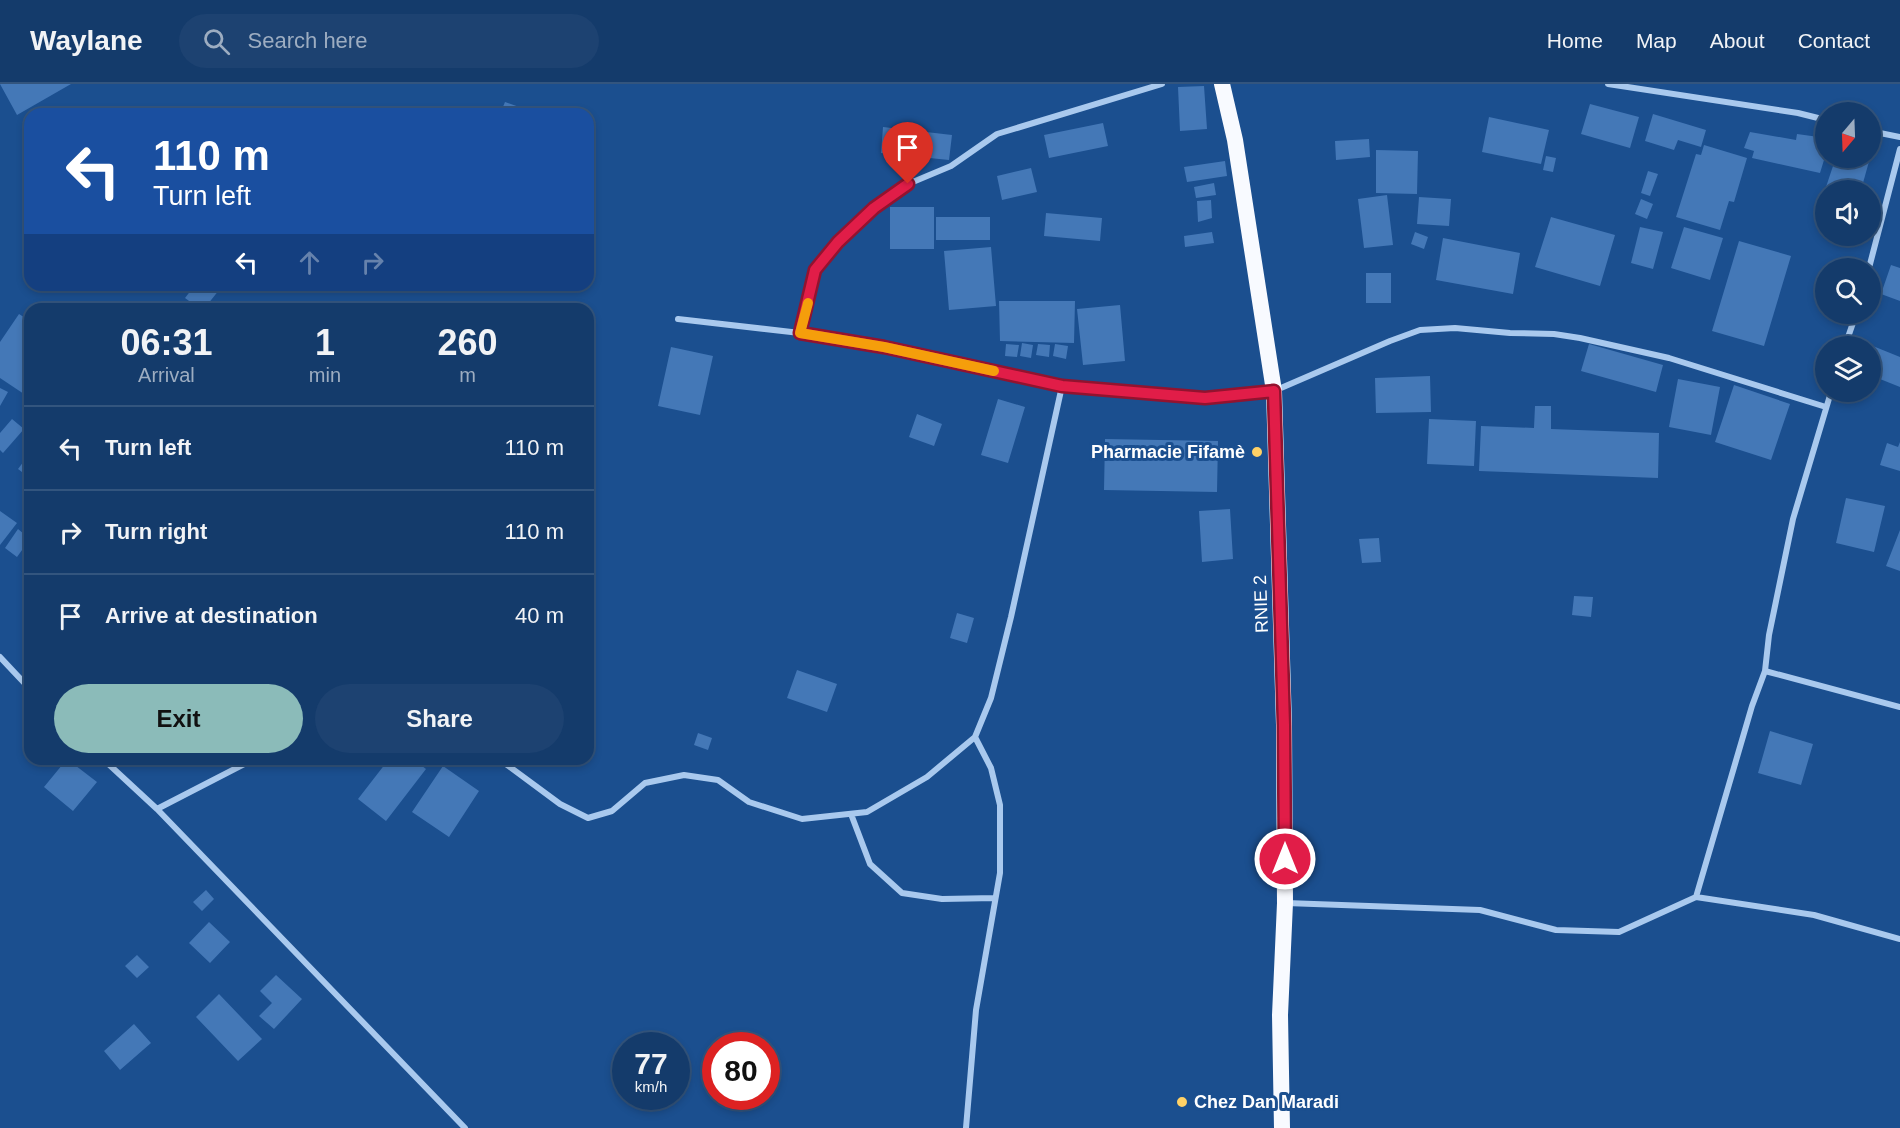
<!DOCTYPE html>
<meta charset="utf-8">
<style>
body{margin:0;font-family:Helvetica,sans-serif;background:#1d4271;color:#f1f3f6;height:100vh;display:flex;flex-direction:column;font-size:22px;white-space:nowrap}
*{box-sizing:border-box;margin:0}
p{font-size:20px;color:#9dadc1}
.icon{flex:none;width:33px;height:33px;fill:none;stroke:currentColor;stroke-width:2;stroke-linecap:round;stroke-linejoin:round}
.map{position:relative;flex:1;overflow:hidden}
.drawer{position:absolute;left:24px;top:219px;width:570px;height:462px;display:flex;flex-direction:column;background:#143b6b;border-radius:18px;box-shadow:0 3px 9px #0003,0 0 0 2px #33557e}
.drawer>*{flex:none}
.guide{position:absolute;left:24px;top:24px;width:570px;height:183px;border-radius:18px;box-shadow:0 3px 9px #0003,0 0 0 2px #33557e;background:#1a4fa0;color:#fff;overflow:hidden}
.needle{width:39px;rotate:199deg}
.fabs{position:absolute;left:1815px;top:18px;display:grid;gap:12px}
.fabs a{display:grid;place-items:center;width:66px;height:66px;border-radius:50%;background:#143b6b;box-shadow:0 3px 9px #0003,0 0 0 2px #33557e;font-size:30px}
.speed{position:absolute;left:612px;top:948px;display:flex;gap:12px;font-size:30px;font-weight:700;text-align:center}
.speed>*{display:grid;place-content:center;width:78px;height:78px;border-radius:50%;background:#143b6b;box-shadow:0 3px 9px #0003,0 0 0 2px #33557e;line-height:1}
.speed small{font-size:15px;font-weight:400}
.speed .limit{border:9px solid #d22;background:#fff;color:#111}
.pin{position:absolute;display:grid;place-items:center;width:51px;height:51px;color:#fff;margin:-62px -26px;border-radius:50% 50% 50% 0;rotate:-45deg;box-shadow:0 0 6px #0007}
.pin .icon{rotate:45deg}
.me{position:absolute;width:66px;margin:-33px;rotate:0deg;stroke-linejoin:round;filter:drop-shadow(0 0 4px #0008)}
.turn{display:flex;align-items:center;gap:21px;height:126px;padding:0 30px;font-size:27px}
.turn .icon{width:78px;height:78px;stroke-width:2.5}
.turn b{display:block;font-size:42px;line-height:51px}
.lanes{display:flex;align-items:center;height:57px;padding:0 30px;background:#0003;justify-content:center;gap:30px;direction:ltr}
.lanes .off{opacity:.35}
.eta{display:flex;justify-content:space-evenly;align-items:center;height:102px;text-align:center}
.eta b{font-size:36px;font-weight:600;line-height:42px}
.action{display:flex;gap:12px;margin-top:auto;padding:12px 30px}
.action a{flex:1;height:69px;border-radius:36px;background:#8bbbb9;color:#111;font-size:24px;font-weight:600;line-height:69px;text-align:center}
.action a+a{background:#1d4271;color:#f1f3f6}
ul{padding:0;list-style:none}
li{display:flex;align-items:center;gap:18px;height:84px;padding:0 30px;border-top:2px solid #33557e}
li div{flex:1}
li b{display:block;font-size:22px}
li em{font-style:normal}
header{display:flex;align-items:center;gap:36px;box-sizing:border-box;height:84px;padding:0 30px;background:#143b6b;border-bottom:2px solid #33557e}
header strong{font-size:28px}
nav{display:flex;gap:33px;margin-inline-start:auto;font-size:21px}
.search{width:420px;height:54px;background:#1d4271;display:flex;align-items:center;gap:15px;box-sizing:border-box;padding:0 21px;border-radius:33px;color:#9dadc1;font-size:22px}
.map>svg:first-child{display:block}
.building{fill:#4478b7}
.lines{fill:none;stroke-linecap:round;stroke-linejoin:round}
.minor{stroke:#a9c9ee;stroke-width:6}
.trunk{stroke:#f8faff;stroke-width:16}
.route-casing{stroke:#92132f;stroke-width:15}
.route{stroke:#e11d48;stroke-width:10}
.slow{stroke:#f59e0b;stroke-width:10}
.poi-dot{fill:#ffd166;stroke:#1b4f8f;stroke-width:2}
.labels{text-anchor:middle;stroke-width:6;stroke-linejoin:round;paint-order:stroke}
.poi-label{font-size:18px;font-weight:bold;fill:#fff;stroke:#1b4f8f;text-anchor:end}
.street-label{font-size:18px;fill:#fff;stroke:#1b4f8f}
</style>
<header>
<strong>Waylane</strong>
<div class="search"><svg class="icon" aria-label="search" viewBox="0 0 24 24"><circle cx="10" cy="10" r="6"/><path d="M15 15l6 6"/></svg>Search here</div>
<nav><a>Home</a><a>Map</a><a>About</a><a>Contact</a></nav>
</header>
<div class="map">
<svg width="1900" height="1044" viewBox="0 0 1900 1044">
<rect width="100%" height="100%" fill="#1b4f8f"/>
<path class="building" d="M0,0H71L17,31Z
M1204,2L1207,45L1180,47L1178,3Z
M505,18L539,30H500Z
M1590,20L1639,33L1630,64L1581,50Z
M1653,30L1706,46L1701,63L1678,56L1674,66L1645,57Z
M1489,33L1549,46L1541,80L1482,68Z
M1103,39L1108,62L1049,74L1044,51Z
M883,43L952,51L949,76L881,69Z
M1750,48L1796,56L1797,50L1826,54V74H1870L1861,106H1825L1834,79L1824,76L1820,89L1752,74L1754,67L1744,64Z
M1369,55L1370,73L1336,76L1335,57Z
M1704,61L1747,74L1734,118L1729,117L1720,146L1676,133L1696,70L1701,71Z
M1376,66L1418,67L1417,110L1376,109Z
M1546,72L1556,74L1553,88L1543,86Z
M1225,77L1227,92L1187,98L1184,83Z
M1031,84L1037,108L1002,116L997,92Z
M1648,87L1658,90L1650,112L1641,109Z
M1214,99L1216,111L1196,114L1194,103Z
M1387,111L1393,161L1364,164L1358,115Z
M1419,113L1451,115L1449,142L1417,140Z
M1641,115L1653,120L1647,135L1635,130Z
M1211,116L1212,134L1198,138L1197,117Z
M890,123H934V165H890Z
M1046,129L1102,134L1100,157L1044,152Z
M936,133H990V156H936Z
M1551,133L1615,151L1600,202L1535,183Z
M1640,143L1663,148L1653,185L1631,179Z
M1684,143L1723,154L1710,196L1671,184Z
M1212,148L1214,159L1185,163L1184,152Z
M1415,148L1428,153L1424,165L1411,160Z
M1443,154L1520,169L1513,210L1436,196Z
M1739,157L1791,172L1764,262L1712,247Z
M991,163L996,222L949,226L944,167Z
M1891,181L1900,184V217L1881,210Z
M1366,189H1391V219H1366Z
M195,201H223L204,225H200L185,214Z
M999,217H1075L1074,259L1000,257Z
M1120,221L1125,277L1083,281L1077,225Z
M19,230L30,237V314L0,294V258Z
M1858,256L1900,273V303L1870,291V262H1855Z
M1022,259L1033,261L1031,274L1020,272Z
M1006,260L1019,261L1017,273L1005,272Z
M1038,260L1050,261L1049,273L1036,271Z
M1055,260L1068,262L1066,275L1053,272Z
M1589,260L1663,281L1656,308L1581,287Z
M671,263L713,272L700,331L658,322Z
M1430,292L1431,328L1376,329L1375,294Z
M1678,295L1720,303L1711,351L1669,343Z
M1734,301L1790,320L1771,376L1715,358Z
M0,304L8,308L0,322Z
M998,315L1025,323L1008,379L981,371Z
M1535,322H1551V345L1659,349L1658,394L1479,387L1481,342L1534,344Z
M917,330L942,340L934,362L909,353Z
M12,335L24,345L3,369L0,366V349Z
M1429,335L1476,337L1474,382L1427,380Z
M1105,355L1218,357L1217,408L1104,406Z
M1900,358V387L1880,381L1887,359L1898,363Z
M30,369V394L18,385Z
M1846,414L1885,422L1874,468L1836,459Z
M1230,425L1233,475L1202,478L1199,427Z
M0,427L17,439L0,461Z
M18,445L30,455L17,473L5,464Z
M1900,446V487L1886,482Z
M1379,454L1381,478L1362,479L1359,455Z
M1574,512L1593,513L1591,533L1572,531Z
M957,529L974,534L967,559L950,554Z
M797,586L837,600L827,628L787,614Z
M1770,647L1813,660L1801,701L1758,689Z
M698,649L712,654L708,666L694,661Z
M67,675L97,698L73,727L44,703Z
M389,675H413L426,685L386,737L358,715Z
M443,682L479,707L449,753L412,728Z
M206,806L214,815L202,827L193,818Z
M209,838L230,858L210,879L189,859Z
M137,871L149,883L137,894L125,882Z
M276,891L302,915L274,945L259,932L272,919L260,907Z
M219,910L262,955L238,977L196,933Z
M134,940L151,959L120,986L104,967Z"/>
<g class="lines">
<path class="minor" d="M1608,0L1798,29L1826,36
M1870,47L1900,53
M1869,184L1900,65
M678,235L800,249L884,263L1062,302L1205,314L1274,307L1390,257L1420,246L1455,244L1510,249L1554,250L1580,254L1669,274L1826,323
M800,249L815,186L838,158L874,125L908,100L951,82L997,50L1162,0
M1845,262L1856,230
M0,573L30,605
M1765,587L1900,623
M103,675L157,725L465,1044
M499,675L560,720L588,734L612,727L645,699L684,691L718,696L749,718L802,735L867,728L927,693L975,653L991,614L1011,533L1062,302
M157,725L254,675
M851,730L870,780L902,809L942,815L995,814
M1696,813L1752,622L1765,587L1769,551L1793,435L1831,308
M1286,819L1480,826L1556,846L1619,848L1696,813L1814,831L1900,855
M966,1044L976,926L1000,789V721L991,684L975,653"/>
<path class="trunk" d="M1222,0L1235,56L1274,307L1284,641L1285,819L1280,931L1282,1044"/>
</g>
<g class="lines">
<g class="route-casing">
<path id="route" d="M908,100L874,124L838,158L815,186L800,249L884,263L1062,302L1205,314L1274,307L1284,641L1285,775"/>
</g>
<use href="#route" class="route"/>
<path class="slow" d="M808,219L800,249L884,263L994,287"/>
</g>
<g class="poi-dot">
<circle cx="1257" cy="368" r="6"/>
<circle cx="1182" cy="1018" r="6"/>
</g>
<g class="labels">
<g class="poi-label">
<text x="1245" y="374">Pharmacie Fifamè</text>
<text x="1194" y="1024" text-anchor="start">Chez Dan Maradi</text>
</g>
<g class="street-label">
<text transform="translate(1261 520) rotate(-92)" y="6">RNIE 2</text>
</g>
</g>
</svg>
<div class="fabs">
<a><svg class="needle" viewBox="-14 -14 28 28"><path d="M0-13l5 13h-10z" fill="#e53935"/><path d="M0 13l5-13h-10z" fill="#9dadc1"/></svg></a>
<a><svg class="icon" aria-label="sound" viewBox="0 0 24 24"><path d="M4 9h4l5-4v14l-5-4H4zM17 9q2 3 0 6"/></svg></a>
<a><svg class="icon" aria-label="search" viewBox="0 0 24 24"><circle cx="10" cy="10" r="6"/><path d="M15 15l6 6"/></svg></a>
<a><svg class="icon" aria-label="layers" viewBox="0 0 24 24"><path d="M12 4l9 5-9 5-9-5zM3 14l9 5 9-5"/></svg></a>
</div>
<div class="speed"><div>77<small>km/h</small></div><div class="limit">80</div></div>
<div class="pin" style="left:908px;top:100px;background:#d93025"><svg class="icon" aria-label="arrive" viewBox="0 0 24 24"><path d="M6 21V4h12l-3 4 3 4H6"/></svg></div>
<svg class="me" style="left:1285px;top:775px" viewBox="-20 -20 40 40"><circle r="17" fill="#e11d48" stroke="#fff" stroke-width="3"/><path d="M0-11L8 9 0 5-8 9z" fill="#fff"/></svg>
<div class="guide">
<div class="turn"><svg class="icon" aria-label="left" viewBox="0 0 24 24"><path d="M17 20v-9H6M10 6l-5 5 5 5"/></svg><div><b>110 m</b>Turn left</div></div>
<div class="lanes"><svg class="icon" aria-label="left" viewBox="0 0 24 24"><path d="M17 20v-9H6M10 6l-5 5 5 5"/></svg><svg class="icon off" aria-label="ahead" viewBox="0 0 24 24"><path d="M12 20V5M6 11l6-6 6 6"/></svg><svg class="icon off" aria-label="right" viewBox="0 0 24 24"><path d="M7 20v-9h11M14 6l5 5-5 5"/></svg></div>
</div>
<section class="drawer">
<div class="eta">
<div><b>06:31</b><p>Arrival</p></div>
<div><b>1</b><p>min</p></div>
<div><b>260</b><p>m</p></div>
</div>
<ul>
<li><svg class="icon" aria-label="left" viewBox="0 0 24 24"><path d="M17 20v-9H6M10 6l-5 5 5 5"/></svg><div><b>Turn left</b></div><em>110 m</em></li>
<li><svg class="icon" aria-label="right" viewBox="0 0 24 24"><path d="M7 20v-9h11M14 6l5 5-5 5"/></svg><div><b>Turn right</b></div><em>110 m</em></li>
<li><svg class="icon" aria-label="arrive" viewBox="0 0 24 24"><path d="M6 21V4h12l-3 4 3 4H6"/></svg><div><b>Arrive at destination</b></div><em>40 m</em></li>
</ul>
<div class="action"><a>Exit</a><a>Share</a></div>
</section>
</div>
